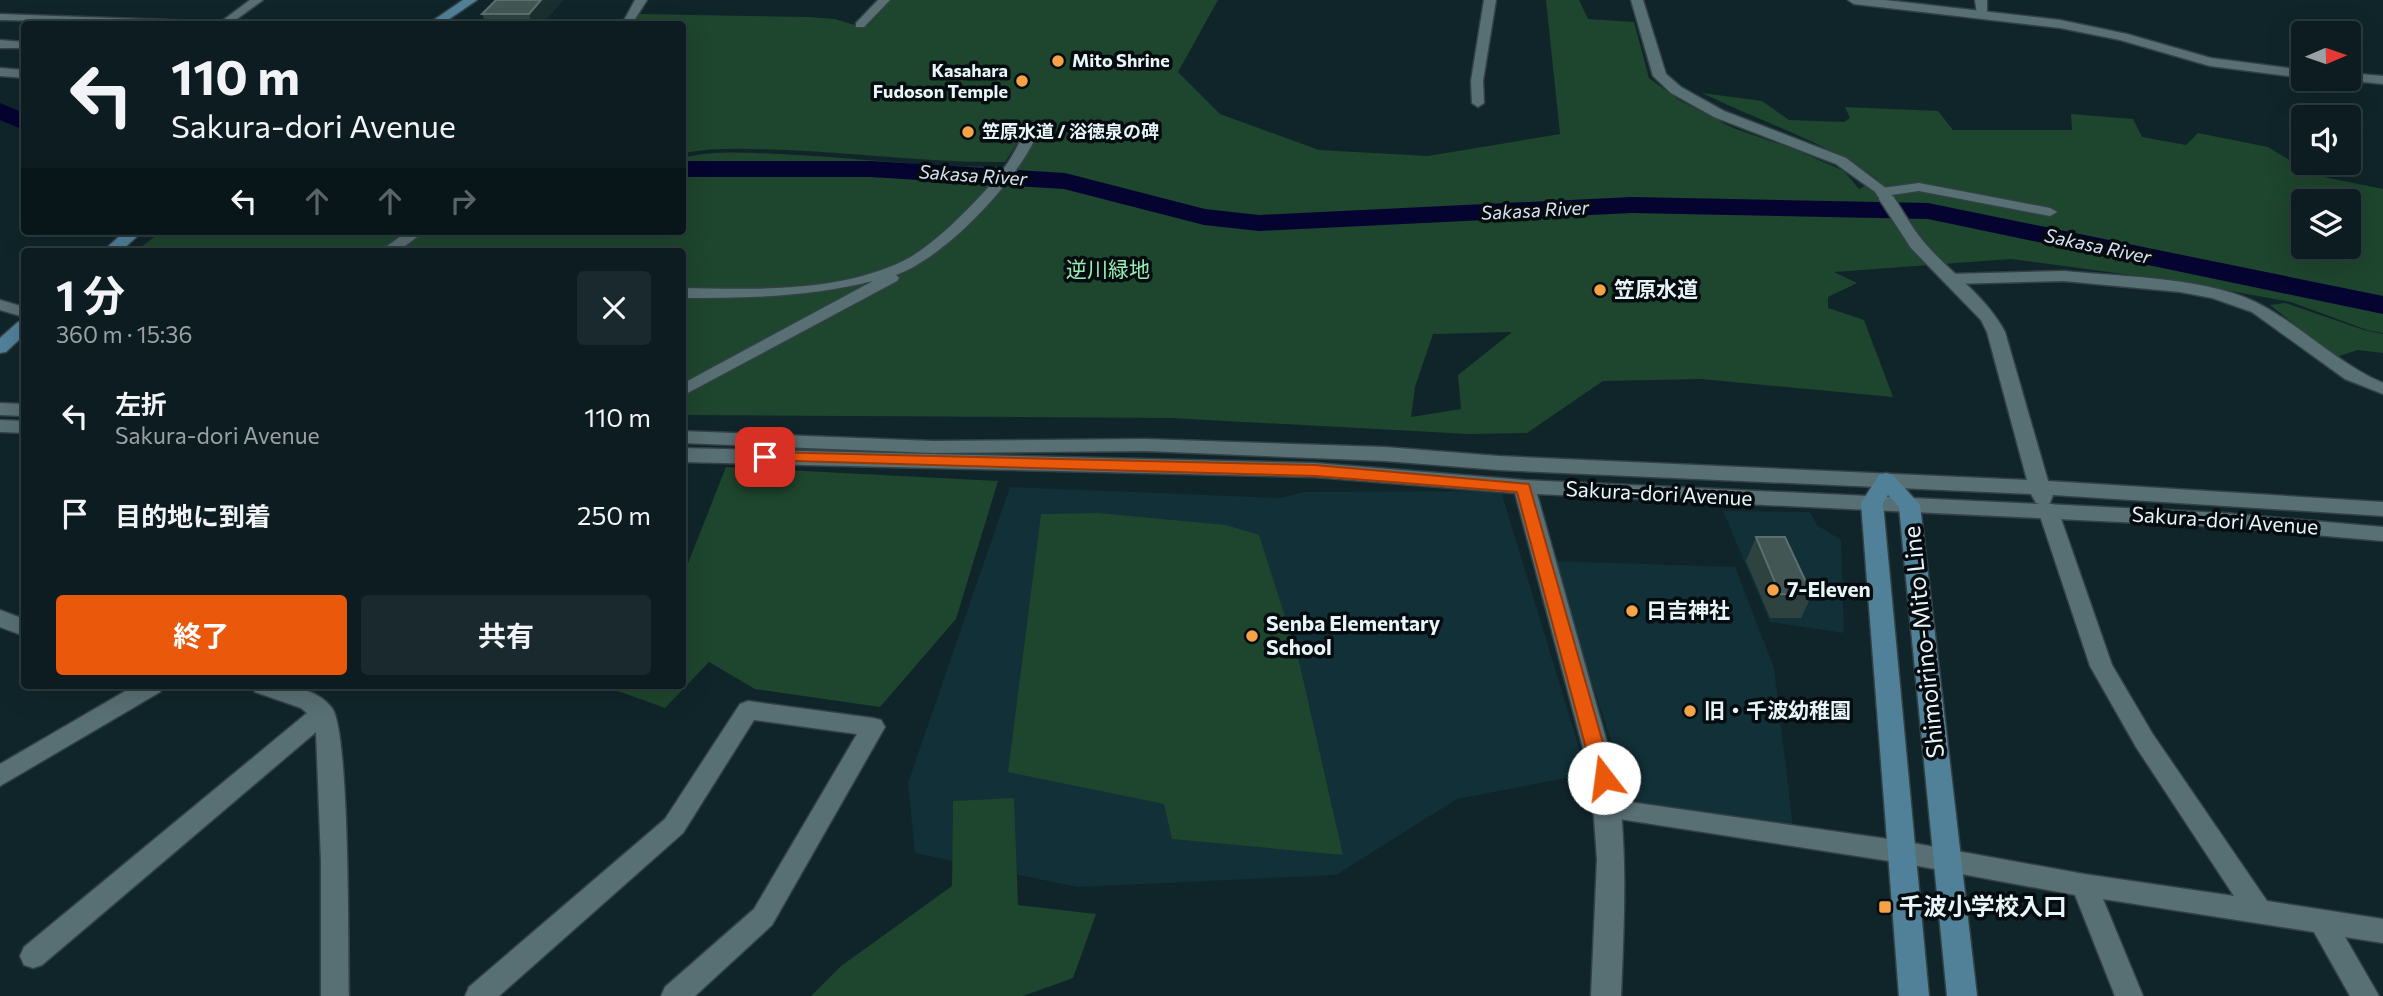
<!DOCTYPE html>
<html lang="ja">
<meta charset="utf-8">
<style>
body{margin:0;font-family:Commissioner,"Noto Sans JP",sans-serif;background:#1a292d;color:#f1f3f6;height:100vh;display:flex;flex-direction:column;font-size:26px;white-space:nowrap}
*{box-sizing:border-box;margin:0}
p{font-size:23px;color:#9aa1a5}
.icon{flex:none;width:38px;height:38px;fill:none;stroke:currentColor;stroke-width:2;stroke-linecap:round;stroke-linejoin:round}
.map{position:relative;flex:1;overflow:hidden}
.sheet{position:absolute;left:21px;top:248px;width:665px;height:441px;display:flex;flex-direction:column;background:#0c1c20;border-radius:7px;box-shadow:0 7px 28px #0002,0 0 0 2px #2c3a3e}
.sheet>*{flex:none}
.banner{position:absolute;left:21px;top:21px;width:665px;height:214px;border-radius:7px;box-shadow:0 7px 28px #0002,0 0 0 2px #2c3a3e;background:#0c1c20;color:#f1f3f6;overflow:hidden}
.needle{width:46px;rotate:88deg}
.controls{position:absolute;left:2291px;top:21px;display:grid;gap:14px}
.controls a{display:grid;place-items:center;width:70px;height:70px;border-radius:7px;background:#0c1c20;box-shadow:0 7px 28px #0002,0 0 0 2px #2c3a3e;font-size:35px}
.pin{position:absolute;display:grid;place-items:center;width:60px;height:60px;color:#fff;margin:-30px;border-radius:14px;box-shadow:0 4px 10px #0006}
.me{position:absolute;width:77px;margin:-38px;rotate:345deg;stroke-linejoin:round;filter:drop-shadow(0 0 5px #0008)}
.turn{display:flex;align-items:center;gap:24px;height:147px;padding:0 35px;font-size:32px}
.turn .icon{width:91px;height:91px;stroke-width:2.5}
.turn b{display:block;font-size:49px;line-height:60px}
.lanes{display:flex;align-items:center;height:66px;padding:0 35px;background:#0003;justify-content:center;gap:35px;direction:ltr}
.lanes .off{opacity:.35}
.round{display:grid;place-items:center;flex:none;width:74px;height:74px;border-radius:7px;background:#1a292d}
.overview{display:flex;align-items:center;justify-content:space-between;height:119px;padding:0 35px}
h1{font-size:42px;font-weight:700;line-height:52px}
.cta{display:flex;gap:14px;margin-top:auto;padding:14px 35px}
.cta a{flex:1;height:80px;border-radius:7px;background:#ea580c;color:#fff;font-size:28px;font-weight:700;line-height:80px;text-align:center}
.cta a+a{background:#1a292d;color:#f1f3f6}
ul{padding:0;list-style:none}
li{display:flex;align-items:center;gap:21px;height:98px;padding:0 35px}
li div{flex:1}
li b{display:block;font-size:26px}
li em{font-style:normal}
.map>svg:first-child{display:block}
.built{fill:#113037}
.green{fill:#1e452d;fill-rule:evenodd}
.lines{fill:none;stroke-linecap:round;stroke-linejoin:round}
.river{fill:#050430;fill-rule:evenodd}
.minor-casing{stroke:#334145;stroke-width:3}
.tertiary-casing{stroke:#334145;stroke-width:3}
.secondary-casing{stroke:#334145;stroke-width:3}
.minor{fill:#586f74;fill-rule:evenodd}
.tertiary{fill:#586f74;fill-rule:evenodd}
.secondary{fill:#518099;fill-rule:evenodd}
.wall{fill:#2e4340}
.shaded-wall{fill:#1a2f2f}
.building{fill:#425654;stroke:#5c6f6d;stroke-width:2}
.route{fill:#ea580c;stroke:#983908;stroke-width:2}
.poi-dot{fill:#f5a346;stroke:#050c0f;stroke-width:2.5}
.labels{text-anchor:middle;stroke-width:7;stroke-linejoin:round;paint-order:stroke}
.far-poi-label{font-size:18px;font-weight:bold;fill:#e8f5f8;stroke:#050c0f;text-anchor:start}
.far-water-label{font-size:19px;font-style:italic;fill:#dce1f1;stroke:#050c0f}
.park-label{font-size:21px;fill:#97edb5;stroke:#050c0f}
.poi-label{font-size:21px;font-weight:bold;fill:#e8f5f8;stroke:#050c0f;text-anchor:start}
.street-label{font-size:21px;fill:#e8f5f8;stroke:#050c0f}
.near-street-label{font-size:24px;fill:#e8f5f8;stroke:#050c0f}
.near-poi-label{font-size:24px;font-weight:bold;fill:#e8f5f8;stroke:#050c0f;text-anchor:start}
</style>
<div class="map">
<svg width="2383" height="996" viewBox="0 0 2383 996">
<rect width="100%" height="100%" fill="#10252a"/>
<path class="built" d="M1010,487L1280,498L1304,492L1501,491L1587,774L1457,799L1336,875L1077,887L915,853L908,783Z
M1723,511L1810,512L1817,525L1841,540L1844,633L1770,622Z
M1551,561L1735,567L1774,668L1793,827L1626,805L1616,755Z"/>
<path class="green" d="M888,0H1218L1178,72L1220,114L1319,150L1428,156L1560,134L1546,0H1579L1588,19L1634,22L1649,78L1679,100L1733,128L1794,149L1844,171L1859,189L1877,179C1824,141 1764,123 1702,93L1762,101L1789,120L1844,122L1850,118L1845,107L1938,111L1953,130H2072L2071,114L2133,119L2142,137L2186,145L2198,133L2268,147L2314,175L2383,189V333L2367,330L2291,302L2176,281L2011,259L1834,272L1857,283L1828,297V308L1864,320L1893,397L1701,379L1603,381L1527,433L1469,434L1170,418L683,415L682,252L137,250L162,231H682L683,158C714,150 747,153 779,154C854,157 930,168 1005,167L1028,126L1019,131L1022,136L1005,162C932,163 858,153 785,150C750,149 717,147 683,153L682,24H636L638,14L809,17L835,19L861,27ZM2303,201H2348V247H2303ZM1512,332L1458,375L1461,409L1411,417L1415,387L1433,334Z
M2285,303L2364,330L2383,334V353L2358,350L2336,357L2270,305Z
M726,467L998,481L956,619L880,707L755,689L709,662L665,708L604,686H682L683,576Z
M1098,513L1226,525L1259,535L1298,657L1343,855L1172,839L1164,804L1008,772L1041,514Z
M1014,798L1018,905L1096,914L1073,978L1023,996H811L841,966L952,886L953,801Z"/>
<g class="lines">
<path class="river" d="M0,103L24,113V130L0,120Z
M682,161H871L1065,173L1205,209L1259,215L1632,197L1928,203L2383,296V314L1928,219L1632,213L1259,231L1204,225L1064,189L871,177H682Z"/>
<g class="minor-casing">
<path id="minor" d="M250,0H263L230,24H218Z
M635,0H647L632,24H622Z
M878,0H890L864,27H856V23Z
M1484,0H1496L1483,81L1484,103L1478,107L1472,103L1471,81Z
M1975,0H1987V17L1977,15Z
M0,14L195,21L201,24L0,20Z
M0,40L24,42V48H0Z
M0,68L24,70V78L0,76Z
M1028,135L1035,139C1012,186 945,257 896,275L899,278L897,281L682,396V384L873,281C810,297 747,298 682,298V288C754,289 837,293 903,261C934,247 987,192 1007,164C1013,155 1018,145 1023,136Z
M1919,183L2050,208L2057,212L2050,216L1919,191L1891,195L1894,199L1887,203L1882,202L1875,192L1882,188Z
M408,231H425L397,252H379Z
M2064,271C2123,277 2214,277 2265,307C2306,330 2339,364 2383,383V394L2345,379L2252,312L2212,298L2180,292L2064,281L1950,284L1942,279L1950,274Z
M0,300L24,307V317L0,310Z
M2048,503L2055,505L2058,510L2112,665L2152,733L2267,901L2383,919V943L2345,937L2379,996H2350L2314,932L2103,899L2143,996H2115L2075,895L1902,863L1600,816L1597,809L1600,802L1609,799L1902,841L2084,874L2234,896L2136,747L2090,666L2038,510L2041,505Z
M0,610L24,619V636L0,627Z
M134,686H163L160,692L0,786V764Z
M252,686C278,686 314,684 332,708C350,732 348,953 349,996H321V861L316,732L42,965L33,968L24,965L20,956L24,947L307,713L301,708L255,692Z
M748,701L873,718L881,720L885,727L772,925L695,996H661L665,987L754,909L857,734L754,720L683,833L499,996H465L469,987L665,819L740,704Z"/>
</g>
<g class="tertiary-casing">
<path id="tertiary" d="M1631,0H1643L1666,74L1681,87L1724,111L1846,158L1887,189L1888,195L1893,196C1905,214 1915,234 1931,250C1957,278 1987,298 2005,332L2048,481L2383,502V516L2053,495L2050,503L2045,504L2224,513L2383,527V541L2224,527L1537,494L1617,778C1628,851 1624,923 1621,996H1591L1597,859L1591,778L1515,493L1315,477L682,462V448L1315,463L1524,480L2040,504L2036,503L2031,494L1499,470L1385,461L1145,451L933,453L682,443V431L933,441L1145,439L1385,447L1499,456L2027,480L1987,332L1981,320L1911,248L1879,199L1881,196L1836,164L1714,117L1671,93L1653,76Z
M1848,0H1885L2060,20L2127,34L2211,58L2303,70V78L2210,66L2120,40L2060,28L1854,4Z
M2348,73L2383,76V84L2343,80L2348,79Z
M0,403L24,404V416L0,415Z
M0,420L24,421V433L0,432Z"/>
</g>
<g class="secondary-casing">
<path id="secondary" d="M463,0H477L442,24H428Z
M125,231H143L120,252H102Z
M24,321V335L6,352L0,353V338L18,322Z
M1886,473L1893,475L1920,505L1977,996H1947L1899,507L1888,495L1883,503L1929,996H1899L1861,503L1879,475Z"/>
</g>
<use href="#minor" class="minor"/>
<use href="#tertiary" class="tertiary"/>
<use href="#secondary" class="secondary"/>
</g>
<path class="wall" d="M563,0L542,24H486L482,14Z
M1756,537L1812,595L1801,618H1770L1746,561Z"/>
<path class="shaded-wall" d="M541,0H563L542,24H532L529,14Z"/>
<path class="building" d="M496,0H541L529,14H482Z
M1756,537H1785L1812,595L1780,594Z"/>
<path class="route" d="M765,452L1315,465L1529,484L1613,778L1610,784L1604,786L1597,784L1594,778L1517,492L1315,476L760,460L757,457L760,453Z"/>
<g class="poi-dot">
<circle cx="1058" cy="61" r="7"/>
<circle cx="1022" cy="81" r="7"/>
<circle cx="968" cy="132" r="7"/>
<circle cx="1600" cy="290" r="7"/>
<circle cx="1773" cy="590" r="7"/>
<circle cx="1632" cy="611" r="7"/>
<circle cx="1252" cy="636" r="7"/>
<circle cx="1690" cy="711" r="7"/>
<rect x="1878" y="900" width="14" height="14" rx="3.5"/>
</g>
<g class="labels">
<g class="far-poi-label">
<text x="1072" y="67">Mito Shrine</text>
<text x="1008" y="77" text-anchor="end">Kasahara<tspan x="1008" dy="21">Fudoson Temple</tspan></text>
<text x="982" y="138">笠原水道 / 浴徳泉の碑</text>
</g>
<g class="far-water-label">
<text transform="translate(973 175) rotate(4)" y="7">Sakasa River</text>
<text transform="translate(1535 210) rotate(-3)" y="7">Sakasa River</text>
<text transform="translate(2098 246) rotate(12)" y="7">Sakasa River</text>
</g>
<g class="park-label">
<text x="1108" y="277">逆川緑地</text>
</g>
<g class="poi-label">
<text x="1614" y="297">笠原水道</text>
<text x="1787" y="597">7-Eleven</text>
<text x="1646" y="618">日吉神社</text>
<text x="1266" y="631">Senba Elementary<tspan x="1266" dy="24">School</tspan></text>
<text x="1704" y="718">旧・千波幼稚園</text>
</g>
<g class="street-label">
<text transform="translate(1659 494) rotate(3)" y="7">Sakura-dori Avenue</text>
<text transform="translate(2225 521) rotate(4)" y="7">Sakura-dori Avenue</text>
</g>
<g class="near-street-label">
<text transform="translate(1924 642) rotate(-96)" y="8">Shimoirino-Mito Line</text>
</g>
<g class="near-poi-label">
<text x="1899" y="915">千波小学校入口</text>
</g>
</g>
</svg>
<div class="controls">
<a><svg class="needle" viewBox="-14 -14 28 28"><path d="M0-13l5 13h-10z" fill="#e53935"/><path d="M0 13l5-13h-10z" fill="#9aa1a5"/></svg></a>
<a><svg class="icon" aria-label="sound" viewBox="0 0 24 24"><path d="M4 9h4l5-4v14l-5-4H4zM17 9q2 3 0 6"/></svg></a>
<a><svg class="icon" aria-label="layers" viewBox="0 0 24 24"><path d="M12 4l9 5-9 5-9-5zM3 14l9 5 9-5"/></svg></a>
</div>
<div class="pin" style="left:765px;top:457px;background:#d93025"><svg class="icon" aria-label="arrive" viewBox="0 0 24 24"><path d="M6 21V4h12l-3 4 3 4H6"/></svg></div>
<svg class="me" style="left:1604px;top:778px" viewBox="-20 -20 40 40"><circle r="19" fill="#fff"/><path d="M0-13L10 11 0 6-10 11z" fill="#ea580c"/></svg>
<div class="banner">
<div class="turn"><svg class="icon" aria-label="left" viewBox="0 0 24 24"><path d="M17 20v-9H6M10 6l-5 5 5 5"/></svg><div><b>110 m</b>Sakura-dori Avenue</div></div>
<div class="lanes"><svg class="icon" aria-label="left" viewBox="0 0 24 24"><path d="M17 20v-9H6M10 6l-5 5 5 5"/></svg><svg class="icon off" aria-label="ahead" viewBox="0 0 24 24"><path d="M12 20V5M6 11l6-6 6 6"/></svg><svg class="icon off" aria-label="ahead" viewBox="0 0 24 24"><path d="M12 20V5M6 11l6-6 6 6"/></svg><svg class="icon off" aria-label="right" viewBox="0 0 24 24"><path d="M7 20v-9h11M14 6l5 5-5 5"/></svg></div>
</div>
<section class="sheet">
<div class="overview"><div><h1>1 分</h1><p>360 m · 15:36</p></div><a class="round"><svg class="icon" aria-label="close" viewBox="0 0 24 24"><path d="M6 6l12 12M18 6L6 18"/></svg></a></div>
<ul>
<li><svg class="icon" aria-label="left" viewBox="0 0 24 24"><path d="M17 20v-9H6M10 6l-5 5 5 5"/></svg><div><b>左折</b><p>Sakura-dori Avenue</p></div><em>110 m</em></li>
<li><svg class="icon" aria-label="arrive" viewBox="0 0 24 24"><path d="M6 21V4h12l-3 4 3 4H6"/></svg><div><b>目的地に到着</b></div><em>250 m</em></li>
</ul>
<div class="cta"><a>終了</a><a>共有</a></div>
</section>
</div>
